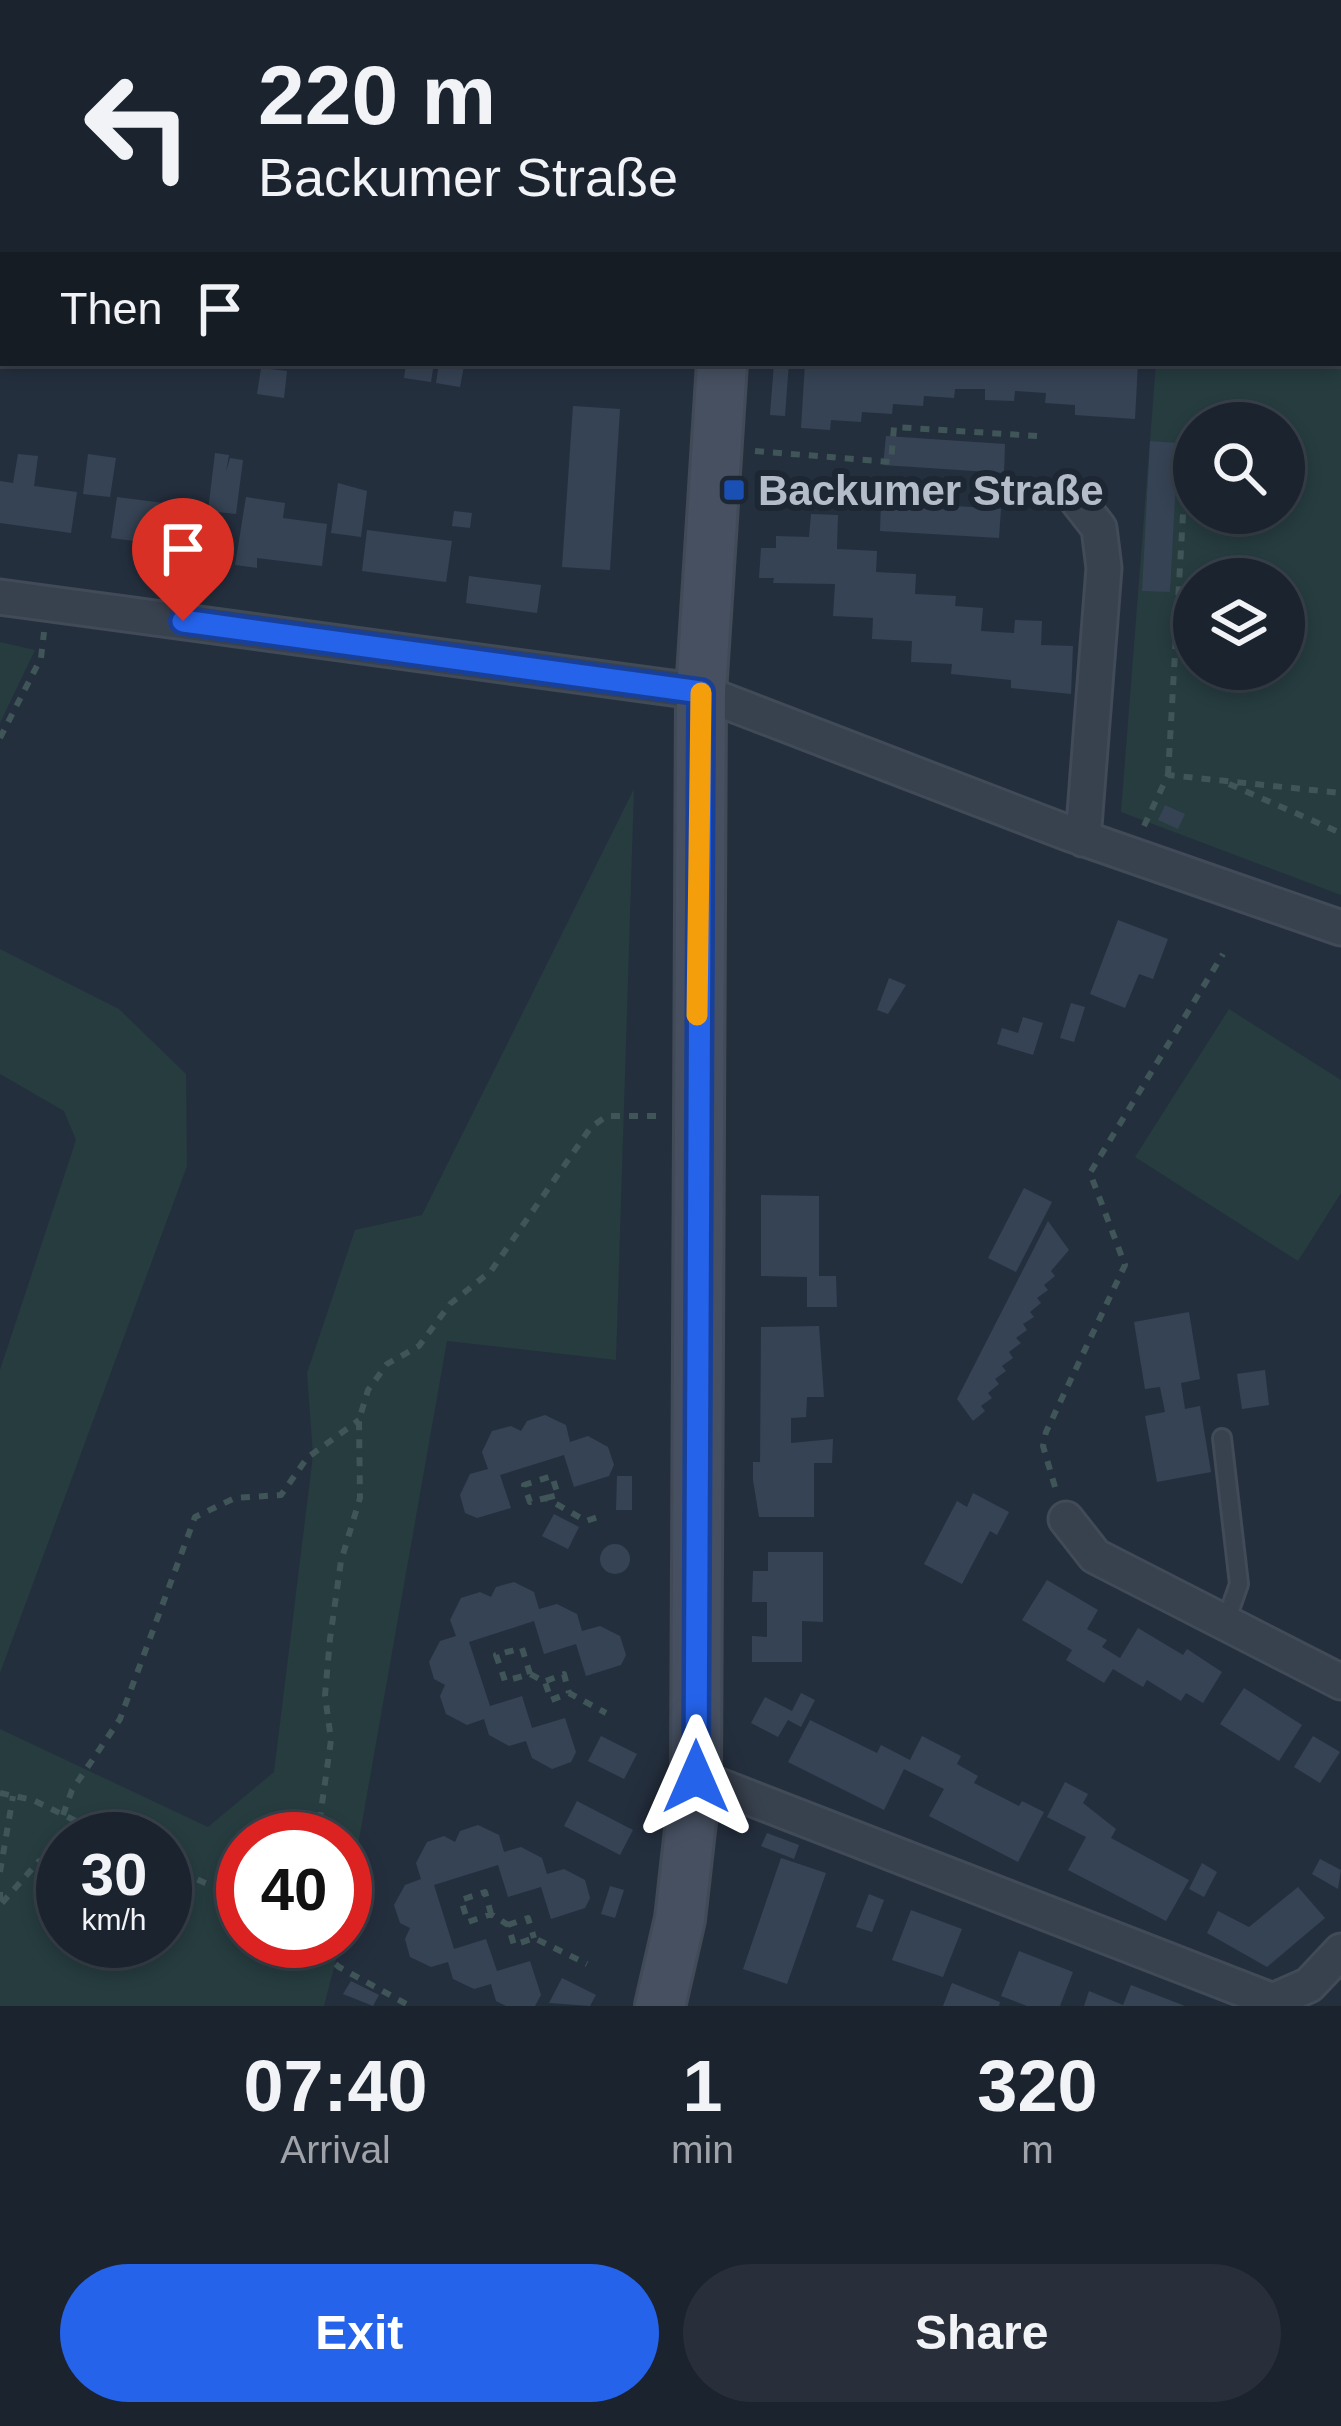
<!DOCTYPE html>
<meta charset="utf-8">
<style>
body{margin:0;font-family:Arial,sans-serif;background:#282f3a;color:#f1f3f6;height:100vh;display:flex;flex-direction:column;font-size:45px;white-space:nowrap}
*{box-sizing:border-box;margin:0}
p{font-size:39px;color:#a0a4aa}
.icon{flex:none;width:66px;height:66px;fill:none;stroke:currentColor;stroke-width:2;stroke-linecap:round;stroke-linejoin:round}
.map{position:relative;height:2006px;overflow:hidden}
.side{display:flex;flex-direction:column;background:#1b232e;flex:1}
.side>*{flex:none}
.top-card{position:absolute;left:0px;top:0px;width:1341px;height:366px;box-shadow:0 6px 18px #0003,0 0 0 3px #39404a;background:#1b232e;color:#f1f3f6;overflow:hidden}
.controls{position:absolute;left:1173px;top:402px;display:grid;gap:24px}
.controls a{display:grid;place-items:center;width:132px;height:132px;border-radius:50%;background:#1b232e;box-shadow:0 6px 18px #0003,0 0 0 3px #39404a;font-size:60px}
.speed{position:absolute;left:36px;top:1812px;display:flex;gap:24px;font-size:60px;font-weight:700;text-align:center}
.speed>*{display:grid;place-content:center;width:156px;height:156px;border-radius:50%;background:#1b232e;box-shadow:0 6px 18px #0003,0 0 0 3px #39404a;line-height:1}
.speed small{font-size:30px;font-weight:400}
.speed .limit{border:18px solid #d22;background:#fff;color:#111}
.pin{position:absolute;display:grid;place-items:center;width:102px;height:102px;color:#fff;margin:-123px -51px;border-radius:50% 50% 50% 0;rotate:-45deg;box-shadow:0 0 12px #0007}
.pin .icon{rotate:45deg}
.me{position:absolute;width:132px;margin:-66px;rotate:0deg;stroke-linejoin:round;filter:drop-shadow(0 0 9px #0008)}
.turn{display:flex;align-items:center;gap:42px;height:252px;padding:0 60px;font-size:54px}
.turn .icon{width:156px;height:156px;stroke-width:2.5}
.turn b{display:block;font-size:84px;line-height:102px}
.then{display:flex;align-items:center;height:114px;padding:0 60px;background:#0003;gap:24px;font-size:45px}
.eta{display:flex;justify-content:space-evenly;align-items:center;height:204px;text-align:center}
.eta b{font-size:72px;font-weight:800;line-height:84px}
.button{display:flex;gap:24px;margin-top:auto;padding:24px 60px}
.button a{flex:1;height:138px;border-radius:72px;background:#2563eb;color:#fff;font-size:48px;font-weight:800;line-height:138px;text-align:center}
.button a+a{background:#282f3a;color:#f1f3f6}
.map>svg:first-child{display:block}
.green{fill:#263c3f;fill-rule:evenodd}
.building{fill:#364354}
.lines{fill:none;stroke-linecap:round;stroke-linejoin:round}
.lane-casing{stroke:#414a57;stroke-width:22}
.street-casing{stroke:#414a57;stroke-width:39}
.secondary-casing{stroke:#414a57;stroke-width:54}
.path{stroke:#3f5557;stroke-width:6;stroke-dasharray:9 9;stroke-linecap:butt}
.lane{stroke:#38414e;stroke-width:16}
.street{stroke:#38414e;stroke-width:33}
.secondary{stroke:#465061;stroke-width:48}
.route-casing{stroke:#184099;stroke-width:30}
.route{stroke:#2563eb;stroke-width:21}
.slow{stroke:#f59e0b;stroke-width:21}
.transit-dot{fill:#1a4fb4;stroke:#1d2633;stroke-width:4.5}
.labels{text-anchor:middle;stroke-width:12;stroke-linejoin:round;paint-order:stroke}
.poi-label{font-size:42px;font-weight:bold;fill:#b4bcc9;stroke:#1d2633;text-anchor:start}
</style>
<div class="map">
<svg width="1341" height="2006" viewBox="0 0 1341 2006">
<rect width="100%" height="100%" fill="#242f3e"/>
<path class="green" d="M154,0H703L164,3Z
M1338,165H1341V895L1121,812L1156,363H1338ZM1194,423H1284V513H1194ZM1194,579H1284V669H1194Z
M0,642L35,650L0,723Z
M634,789L616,1360L447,1341L345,1919V1839H243V1941H341L324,2006H0V1729L208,1827L274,1772L313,1455L307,1373L355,1230L422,1215ZM63,1839H165V1941H63Z
M0,949L119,1009L186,1074L187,1166L0,1673V1370L76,1140L64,1111L0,1074Z
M1229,1009L1341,1080V1193L1298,1261L1135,1157Z"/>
<path class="building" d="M406,363H434L431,382L404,378Z
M439,363L464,366L460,387L436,383Z
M774,363H789L785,416L770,415Z
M805,363H1138L1135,419L1075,415V405L1045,403L1046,393L1015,391L1014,401L985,400V389H955L954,398L924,396L923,406L893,404L892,414L862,412L861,422L831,420L830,430L801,428Z
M261,368L287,371L284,398L257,394Z
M573,406L620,409L610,570L562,567Z
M886,436L1005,444L1004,473L883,465Z
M1150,441L1178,443L1170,592L1142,591Z
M215,453L229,455L226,472L230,458L243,460L236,514L208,511Z
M18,454L38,456L34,486L77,492L71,533L0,523V481L13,483Z
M88,454L116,458L110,497L83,494Z
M338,483L367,491L361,537L331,533Z
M117,497L202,508L196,549L111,538Z
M246,497L285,503L283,518L327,524L322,566L257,558V568L235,565Z
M881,501L1001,509L999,538L880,531Z
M454,511L472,513L470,528L452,526Z
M811,514L838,515L837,549L877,551L876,572L916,574L915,594L956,596L955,606L983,608L981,631L1014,633L1015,620L1042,621L1041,645L1073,646L1071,694L1011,688V680L951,674L952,664L911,662L912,641L872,639L873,618L833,616L835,584L773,583L774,578H759L761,548H776V536L809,537Z
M367,530L452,541L446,582L362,571Z
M469,576L541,585L537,613L466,603Z
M1165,805L1185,814L1178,829L1158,820Z
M1118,920L1168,939L1153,979L1139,974L1125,1008L1090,994Z
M889,978L906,985L888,1014L877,1010Z
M1071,1003L1085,1007L1074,1042L1060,1038Z
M1023,1017L1043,1023L1033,1055L997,1044L1002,1028L1018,1033Z
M1024,1188L1052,1202L1016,1272L988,1258Z
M761,1195L819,1196V1276H836L837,1307H807V1277L761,1276Z
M1048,1221L1069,1250L1051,1271L1055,1276L1044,1285L1048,1290L1037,1298L1041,1303L1030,1312L1034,1317L1023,1324L1027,1330L1016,1338L1021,1343L1009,1352L1013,1358L1002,1366L1006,1371L995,1379L999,1384L988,1393L992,1398L981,1406L985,1411L973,1421L957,1399Z
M1189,1312L1200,1379L1181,1383L1185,1409L1200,1406L1211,1472L1157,1482L1145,1416L1165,1412L1160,1387L1145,1389L1134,1322Z
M819,1326L824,1397H807L806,1417L791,1418V1443L833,1439L832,1463H814V1517H759L753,1480V1462H760L761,1327Z
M1265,1370L1269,1405L1242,1409L1237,1374Z
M545,1415L566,1425L570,1442L588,1436L608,1447L614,1465L609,1476L574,1487L564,1455L500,1475L511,1508L477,1518L465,1513L460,1495L470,1474L488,1469L482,1452L492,1431L511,1426L521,1431L527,1421Z
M617,1476H632V1510H616Z
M973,1493L1009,1512L997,1535L990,1531L962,1584L924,1564L957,1501L967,1507Z
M554,1514L579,1527L568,1549L542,1536Z
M600 1559a15 15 0 1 1 30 0a15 15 0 1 1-30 0Z
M768,1552H823V1622L802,1621V1662H752V1636L767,1637V1602H752L753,1571H768Z
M1047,1580L1098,1610L1087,1629L1107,1640L1102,1647L1120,1658L1138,1628L1183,1655L1187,1649L1222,1672L1203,1703L1186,1693L1181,1701L1147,1680L1143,1687L1113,1669L1104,1683L1066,1660L1072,1650L1022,1620Z
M514,1582L534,1592L539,1609L557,1604L577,1614L582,1631L600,1626L620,1636L626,1655L621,1665L586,1676L576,1644L544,1654L534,1621L469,1642L490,1706L522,1696L532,1728L565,1718L576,1752L571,1762L552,1769L532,1758L526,1741L509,1746L489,1735L484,1719L467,1725L446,1714L440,1696L445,1685L434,1679L429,1662L440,1641L456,1636L450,1620L461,1598L480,1592L491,1597L496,1587Z
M1244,1688L1302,1725L1279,1761L1220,1724Z
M801,1693L815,1700L801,1727L788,1720L778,1737L751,1723L765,1697L792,1711Z
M810,1720L877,1753L881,1745L910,1760L922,1736L961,1756L957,1764L978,1776L974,1783L1019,1806L1022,1801L1044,1812L1018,1862L929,1816L944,1789L904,1769L884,1810L788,1762Z
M601,1736L637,1754L624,1779L588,1761Z
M1313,1736L1340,1752L1320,1783L1294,1767Z
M1065,1782L1088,1794L1083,1803L1116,1829L1111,1838L1189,1880L1166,1921L1068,1870L1086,1837L1047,1817Z
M577,1801L633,1830L620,1855L564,1826Z
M478,1825L499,1835L504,1852L521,1847L542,1858L547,1874L564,1869L585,1880L590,1898L585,1908L551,1919L541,1887L508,1897L498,1865L434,1885L454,1949L486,1939L497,1971L530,1961L541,1995L535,2006H506L496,2001L491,1984L474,1989L453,1979L448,1962L431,1967L410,1957L405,1939L410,1928L400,1923L394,1905L405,1885L421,1879L416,1863L427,1842L444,1836L455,1842L460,1831Z
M767,1833L799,1845L794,1859L761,1846Z
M781,1858L826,1873L787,1984L743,1969Z
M1320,1859L1341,1870L1338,1889L1312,1874Z
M1202,1863L1217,1872L1204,1897L1189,1889Z
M610,1886L624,1890L615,1918L601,1914Z
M1298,1887L1325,1918L1267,1967L1207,1933L1218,1911L1249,1927Z
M869,1894L884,1900L872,1932L856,1927Z
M911,1910L962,1929L943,1977L892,1960Z
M1019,1951L1073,1972L1060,2006H1027L1001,1996Z
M562,1978L596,1995L590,2006L549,2003Z
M351,1981L379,1995L373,2006L343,1994Z
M952,1983L1000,2002L999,2006H943Z
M1131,1985L1185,2006H1084L1089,1991L1123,2005Z"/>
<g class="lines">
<g class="lane-casing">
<path id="lane" d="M1222,1438L1239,1584L1226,1621"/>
</g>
<g class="street-casing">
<path id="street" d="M57,0L67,3
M1338,16L1341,15
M1078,501L1099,528L1104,568L1083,839
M0,597L701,692L1068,833L1341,928
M1066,1519L1095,1556L1341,1682
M696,1777L1273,2001L1309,1985L1341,1951"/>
</g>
<g class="secondary-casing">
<path id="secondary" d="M761,3L762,0
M660,2006L680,1919L696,1777L701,692L722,363"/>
</g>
<path class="path" d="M313,0L320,3
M218,3L220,0
M634,3L635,0
M714,3V0
M755,451L891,462L894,427L1037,436
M0,738L41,658L44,632
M1168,775L1186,462
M1229,784L1341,833
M1144,826L1168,775L1341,793
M1055,1487L1043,1446L1046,1432L1125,1265L1090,1173L1223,954
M546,1498L558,1495L552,1476L524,1485L530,1502L546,1498L586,1521L601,1516
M530,1674L522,1648L496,1655L505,1681L530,1674L545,1682L551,1700L569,1693L606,1713
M546,1681L564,1674L569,1693
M0,1793L33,1800L113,1839
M63,1815L72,1790L120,1719L195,1517L235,1498L281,1495L307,1458L359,1420
M317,1839L331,1740L325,1695L330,1639L341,1561L360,1498L359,1420L368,1390L387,1364L419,1346L450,1304L491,1271L591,1127L607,1116H657
M165,1864L243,1901
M0,1872L13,1796
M0,1892V1908
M2,1903L38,1862L63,1849
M491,1914L485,1892L461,1900L468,1922L491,1914L508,1925L514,1945L534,1938L587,1964
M508,1925L528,1918L534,1938
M308,1941L339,1967L410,2006"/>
<use href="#lane" class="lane"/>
<use href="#street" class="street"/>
<use href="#secondary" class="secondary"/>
</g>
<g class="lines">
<g class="route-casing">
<path id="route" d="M183,621L701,692L696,1777"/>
</g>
<use href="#route" class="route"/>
<path class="slow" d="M697,1015L701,693"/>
</g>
<rect class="transit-dot" x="722" y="478" width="24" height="24" rx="6"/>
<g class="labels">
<g class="poi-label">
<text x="758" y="505">Backumer Straße</text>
</g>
</g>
</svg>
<div class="controls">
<a><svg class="icon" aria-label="search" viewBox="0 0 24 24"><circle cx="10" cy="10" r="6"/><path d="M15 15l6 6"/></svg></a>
<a><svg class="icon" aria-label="layers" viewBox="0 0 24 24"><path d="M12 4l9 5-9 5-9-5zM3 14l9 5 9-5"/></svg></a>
</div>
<div class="speed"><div>30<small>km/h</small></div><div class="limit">40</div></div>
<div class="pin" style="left:183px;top:621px;background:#d93025"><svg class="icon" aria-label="arrive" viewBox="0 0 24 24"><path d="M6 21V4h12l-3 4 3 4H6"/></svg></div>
<svg class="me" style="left:696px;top:1777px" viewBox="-20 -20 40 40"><path d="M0-17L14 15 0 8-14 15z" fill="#2563eb" stroke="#fff" stroke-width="4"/></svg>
<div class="top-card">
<div class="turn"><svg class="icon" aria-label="left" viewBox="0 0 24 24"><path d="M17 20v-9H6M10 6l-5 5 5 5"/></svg><div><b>220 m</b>Backumer Straße</div></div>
<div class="then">Then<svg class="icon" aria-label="arrive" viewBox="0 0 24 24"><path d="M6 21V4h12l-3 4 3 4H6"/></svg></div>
</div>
</div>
<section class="side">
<div class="eta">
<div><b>07:40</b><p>Arrival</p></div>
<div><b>1</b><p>min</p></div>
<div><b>320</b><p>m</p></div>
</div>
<div class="button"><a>Exit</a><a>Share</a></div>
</section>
